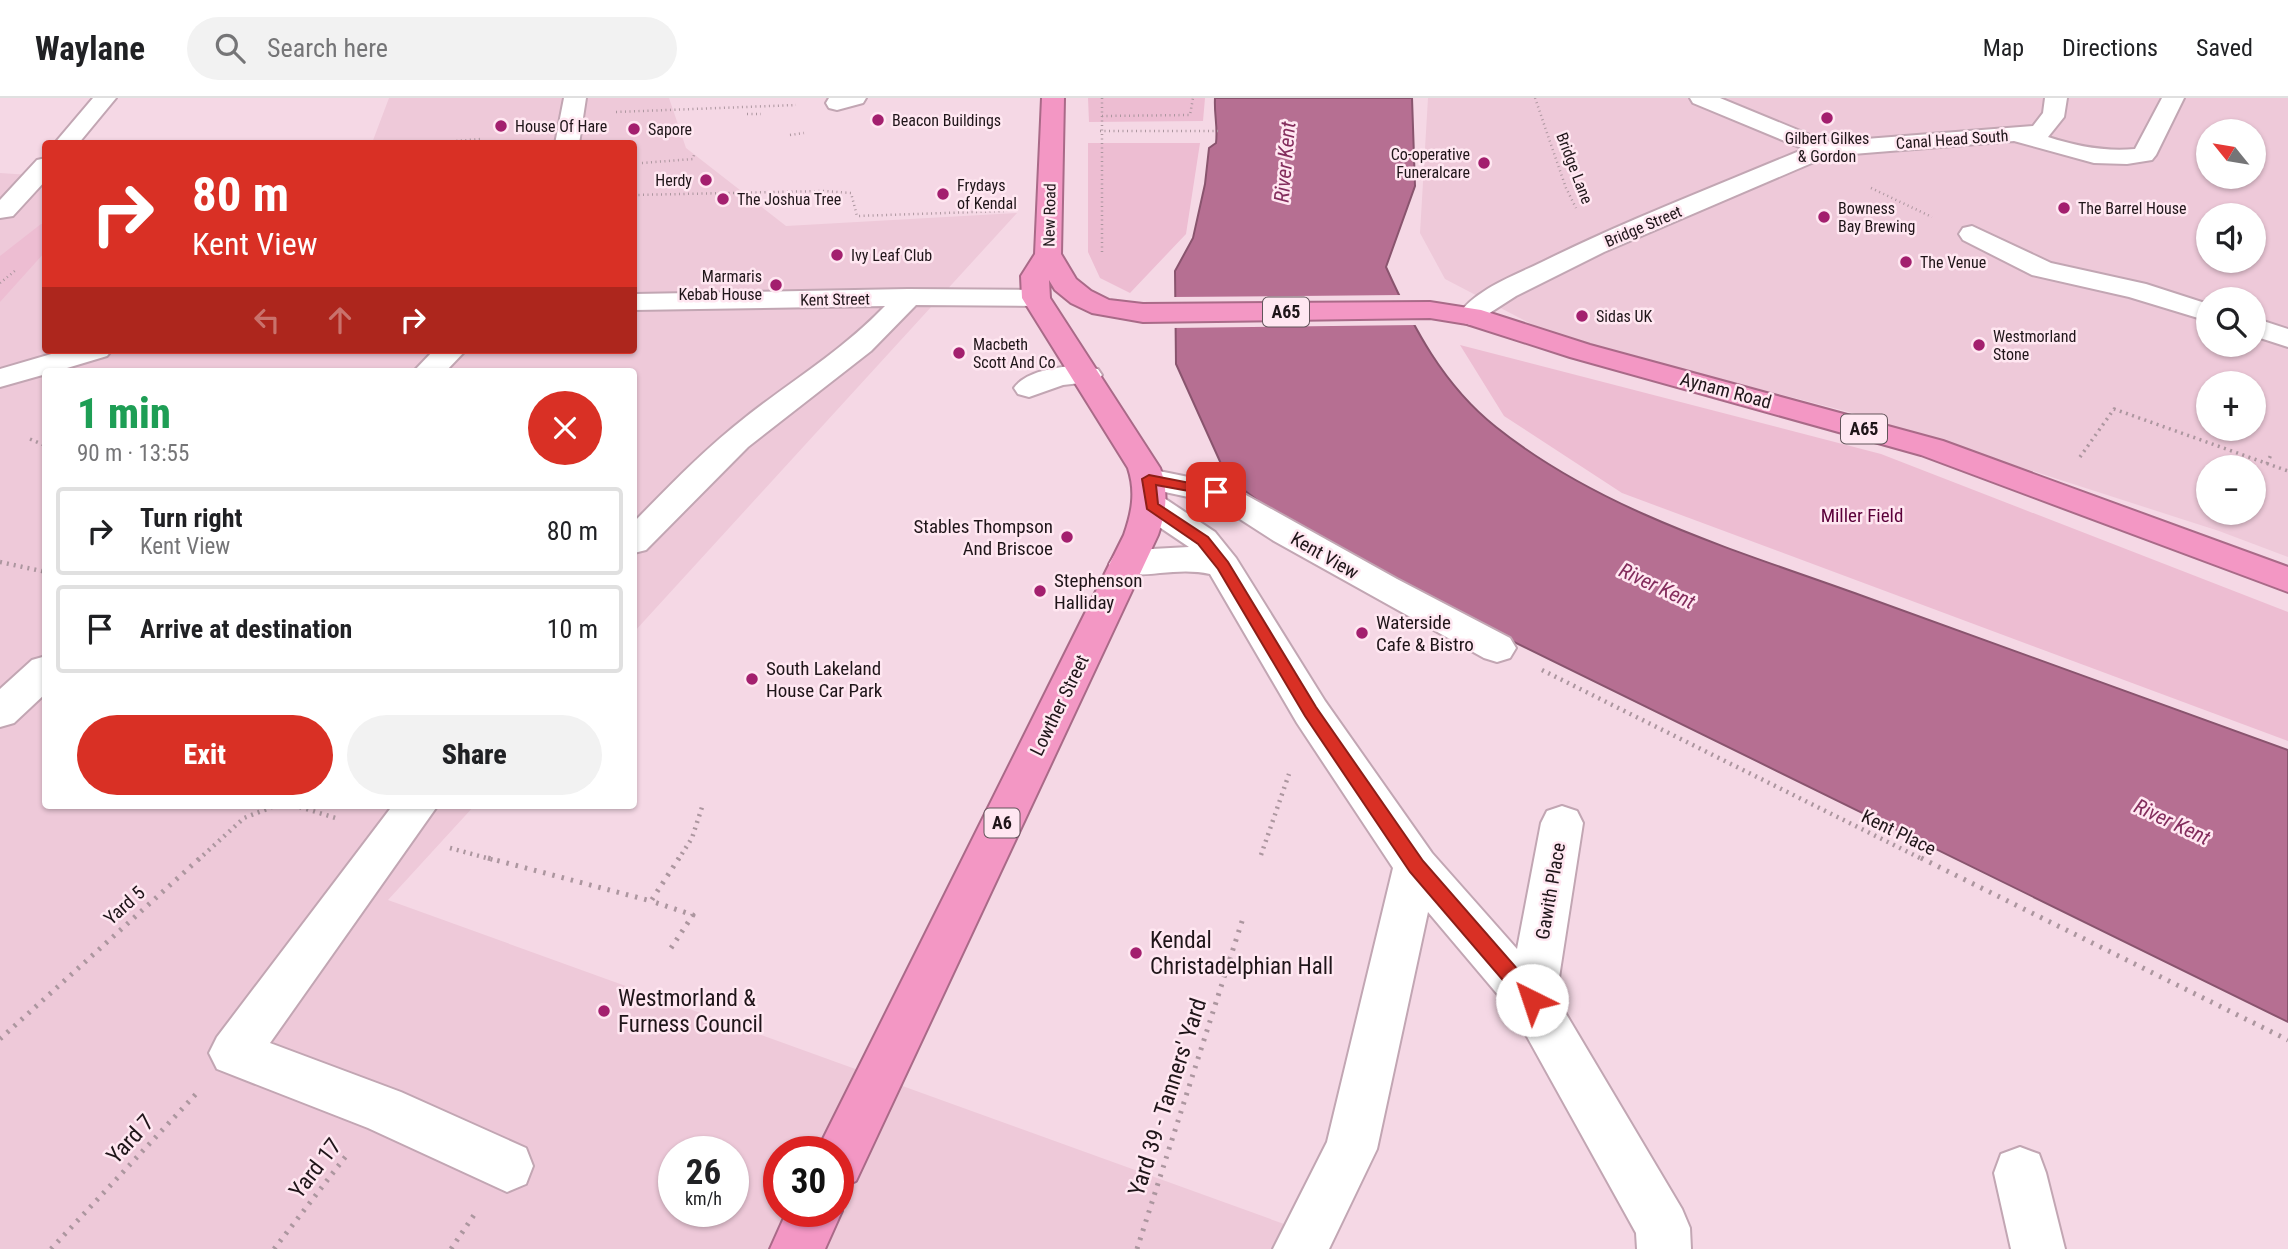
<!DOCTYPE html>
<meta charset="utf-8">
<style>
body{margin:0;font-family:"Roboto Condensed",sans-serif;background:#f2f2f2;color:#202124;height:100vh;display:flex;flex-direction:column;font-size:26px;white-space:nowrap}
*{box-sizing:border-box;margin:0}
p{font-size:23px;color:#757577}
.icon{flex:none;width:38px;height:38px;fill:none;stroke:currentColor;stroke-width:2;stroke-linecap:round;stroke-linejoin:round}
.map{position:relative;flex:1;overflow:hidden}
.panel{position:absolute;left:42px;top:270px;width:595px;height:441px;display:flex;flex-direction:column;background:#fff;border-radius:7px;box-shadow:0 2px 5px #0004}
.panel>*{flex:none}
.guide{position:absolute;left:42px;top:42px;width:595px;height:214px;border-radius:7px;box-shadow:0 2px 5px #0004;background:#d93025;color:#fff;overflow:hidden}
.needle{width:46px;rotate:300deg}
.fabs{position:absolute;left:2196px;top:21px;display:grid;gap:14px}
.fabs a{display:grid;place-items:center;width:70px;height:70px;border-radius:50%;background:#fff;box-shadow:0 2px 5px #0004;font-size:35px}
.speed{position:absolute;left:658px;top:1038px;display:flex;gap:14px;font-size:35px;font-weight:700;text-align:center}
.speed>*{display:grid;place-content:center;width:91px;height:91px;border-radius:50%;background:#fff;box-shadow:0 2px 5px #0004;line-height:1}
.speed small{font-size:18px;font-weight:400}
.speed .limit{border:10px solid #d22;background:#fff;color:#111}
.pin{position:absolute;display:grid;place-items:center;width:60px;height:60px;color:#fff;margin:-30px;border-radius:14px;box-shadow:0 4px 10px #0006}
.me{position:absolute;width:77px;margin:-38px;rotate:319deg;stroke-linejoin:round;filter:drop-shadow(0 0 5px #0008)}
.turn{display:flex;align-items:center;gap:24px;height:147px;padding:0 35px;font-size:32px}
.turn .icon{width:91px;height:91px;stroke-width:2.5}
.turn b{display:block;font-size:49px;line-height:60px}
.lanes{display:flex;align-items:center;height:66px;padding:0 35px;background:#0003;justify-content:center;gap:35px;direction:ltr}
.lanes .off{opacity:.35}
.round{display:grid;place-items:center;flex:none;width:74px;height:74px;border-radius:37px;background:#f2f2f2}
.summary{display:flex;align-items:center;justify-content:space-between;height:119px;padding:0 35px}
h1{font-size:42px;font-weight:800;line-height:52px;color:#1e9e55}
.action{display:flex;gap:14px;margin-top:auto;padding:14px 35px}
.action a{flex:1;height:80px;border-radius:42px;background:#d93025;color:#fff;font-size:28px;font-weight:800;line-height:80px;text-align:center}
.action a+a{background:#f2f2f2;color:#202124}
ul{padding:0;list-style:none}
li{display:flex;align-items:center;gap:21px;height:88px;margin:0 14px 10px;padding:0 21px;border:4px solid #e0e0e0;border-radius:7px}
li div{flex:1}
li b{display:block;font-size:26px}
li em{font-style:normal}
header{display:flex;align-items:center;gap:42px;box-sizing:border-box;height:98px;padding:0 35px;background:#fff;border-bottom:2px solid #e0e0e0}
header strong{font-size:33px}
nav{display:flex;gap:38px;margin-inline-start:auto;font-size:24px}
.search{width:490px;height:63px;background:#f2f2f2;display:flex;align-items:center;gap:18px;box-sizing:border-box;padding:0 24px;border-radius:38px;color:#757577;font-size:26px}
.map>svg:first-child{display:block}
.built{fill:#eec9d9;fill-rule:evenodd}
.green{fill:#edbdd2}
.water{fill:#b66f92;stroke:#89546e;stroke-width:2}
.pier{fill:#f5d8e5}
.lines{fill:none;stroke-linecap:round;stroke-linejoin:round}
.minor-casing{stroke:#c2a6b3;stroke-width:4}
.highway-casing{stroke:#a96a88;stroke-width:4}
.path-far3{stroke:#ac969f;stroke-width:2.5;stroke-dasharray:1 3.5;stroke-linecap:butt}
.path-far2{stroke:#ac969f;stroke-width:3.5;stroke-dasharray:2 4.5;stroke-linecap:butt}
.path-far1{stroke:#ac969f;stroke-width:4.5;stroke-dasharray:2 5;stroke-linecap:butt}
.path{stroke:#ac969f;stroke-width:5;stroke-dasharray:2.5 7;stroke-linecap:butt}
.minor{fill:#fff;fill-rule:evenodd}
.highway{fill:#f397c4;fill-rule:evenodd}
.route{fill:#d93025;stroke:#8d1f18;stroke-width:2}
.poi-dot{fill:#a31f6e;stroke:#ffe7f1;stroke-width:2.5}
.labels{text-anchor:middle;stroke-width:5;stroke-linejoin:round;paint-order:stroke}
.far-poi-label{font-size:16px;fill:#1f1519;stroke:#ffe7f1;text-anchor:start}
.far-street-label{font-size:16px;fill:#1f1519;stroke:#ffe7f1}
.shield{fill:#ffe7f1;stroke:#62545a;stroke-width:2}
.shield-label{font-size:18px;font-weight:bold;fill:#1f1519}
.street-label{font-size:19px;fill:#1f1519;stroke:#ffe7f1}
.park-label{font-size:19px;fill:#5b003a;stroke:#ffe7f1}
.poi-label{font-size:19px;fill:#1f1519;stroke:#ffe7f1;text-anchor:start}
.water-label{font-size:21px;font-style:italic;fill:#832c5c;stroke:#ffe7f1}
.near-poi-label{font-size:23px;fill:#1f1519;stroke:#ffe7f1;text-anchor:start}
.near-street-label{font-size:23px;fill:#1f1519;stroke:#ffe7f1}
</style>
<header>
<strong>Waylane</strong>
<div class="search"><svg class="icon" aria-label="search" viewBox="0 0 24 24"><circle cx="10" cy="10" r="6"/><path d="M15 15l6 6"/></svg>Search here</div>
<nav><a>Map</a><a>Directions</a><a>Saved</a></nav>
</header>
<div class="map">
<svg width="2288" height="1151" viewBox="0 0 2288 1151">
<rect width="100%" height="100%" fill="#f5d8e5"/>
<path class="built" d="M389,0H669L686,50L786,128L1017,115L634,534V273H46V707H475L388,802L1298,1131L1293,1151H0V75L45,78L46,252H634V46L372,45ZM674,1054H733V1113H674ZM779,1054H838V1113H779Z
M1428,0H2288V459L2219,433L1849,314L1554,238L1445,181L1420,135ZM2208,33H2254V79H2208ZM2208,117H2254V163H2208ZM2208,201H2254V247H2208ZM2208,285H2254V331H2208ZM2208,369H2254V415H2208Z"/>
<path class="green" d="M1088,0H1205L1203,23L1089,24Z
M1088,45H1200L1186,136L1130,195L1100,180L1088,154Z
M41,126H45V154L0,204V158Z
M1460,247L1881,356L2288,514V643L1622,395L1504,318Z"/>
<path class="water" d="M1215,0H1412L1415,88L1386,169C1413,229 1443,287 1496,329C1601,413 1735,452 1860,497C2003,549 2146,600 2288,652V924L1388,482L1291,428L1227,379L1176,266L1175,173L1193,140L1205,86L1209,50L1216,45C1218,28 1214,17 1215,0Z"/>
<path class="pier" d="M1402,197L1417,227L1172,230V199Z"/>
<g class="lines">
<g class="minor-casing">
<path id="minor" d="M93,0H116L78,46H54Z
M564,0H586L579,46H555Z
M829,0H866L863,5L837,12L829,10L826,5Z
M1690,0H1720L1827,44L2033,28L2043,15L2045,0H2067L2064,19L2048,39C2076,48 2105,54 2135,51L2162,0H2184L2156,57L2152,62L2127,66L2094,65L2014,43L1828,58L1604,154L1516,198L1488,216L1481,224L1471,227L1461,224L1457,218C1476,191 1513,178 1542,164C1627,122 1716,88 1804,51L1693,5Z
M46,60V82L13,118L0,120V102L37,62Z
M1972,128L2051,165L2146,186L2208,206V223L2129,199L2032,177L1963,142L1959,136L1963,130Z
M908,191L1036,192L1046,194L1050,200L1046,206L1036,208L916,207L871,253L748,349L646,452L634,455V424C670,387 706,350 747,318C793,282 844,251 885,208L634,212V196Z
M2254,220L2288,231V249L2254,238Z
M65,252H112L107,258L57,273H46V276L0,289V271Z
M434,252H466L446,273H414Z
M1071,268L1098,271L1102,277L1098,283L1063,287L1029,299L1018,296L1014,290C1025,274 1053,270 1071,268Z
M1149,371L1228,387L1397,481L1510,540L1516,550L1510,560L1497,564L1484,560L1274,443L1229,414L1207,403L1137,388L1132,381L1137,374Z
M1152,397L1164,400L1215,434L1236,460L1325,603L1432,755L1517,851L1541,725L1547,713L1562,708L1577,713L1583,725L1556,899L1682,1111L1690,1130L1691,1151H1637L1636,1135L1515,917L1428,814L1377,1051L1329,1151H1273L1327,1044L1393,770L1297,625L1210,476C1176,468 1143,482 1114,474L1109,466L1114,458L1152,451L1189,449L1140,416L1135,408L1140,400Z
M46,558V595L14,625L0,629V591L32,562Z
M393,707H438L270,945L401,994L526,1050L533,1068L526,1086L507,1094L368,1030L217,971L209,955L217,939Z
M2020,1049L2039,1056L2046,1075L2065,1151H2011L1994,1075L2001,1056Z"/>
</g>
<g class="highway-casing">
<path id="highway" d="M1042,0H1064L1061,156L1076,181L1091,193L1109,202L1143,206L1430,204L1481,212L1590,247L1943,343L2288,469V494L1921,357L1570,259L1467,226L1430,220L1143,224L1092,215L1071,205L1055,192L1049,182L1050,200L1160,370C1169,394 1166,414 1158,437L856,1083L838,1091V1054H817L820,1047L1124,437C1132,414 1136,394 1128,370L1022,200L1021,178L1035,156Z
M838,1104L842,1113L825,1151H770L787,1113H838Z"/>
</g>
<path class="path-far3" d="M1102,0V157
M1535,0L1566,90L1576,110
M616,14L796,7
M747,16H761
M1102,18L1190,17L1193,0
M1100,33H1218
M790,37L804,35
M416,46L481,41
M642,65L693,61L694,57
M1871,90L1932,119
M634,97L824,93L851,95L857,118L1004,113
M0,185L16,172"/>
<path class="path-far2" d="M30,341L46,348
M2080,359L2114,311L2288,373
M2267,366L2272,354"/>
<path class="path-far1" d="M0,464L46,474
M1542,572L1924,762
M293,707L339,721
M450,750L494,762
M1261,757L1289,676
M198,762L244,720L277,707
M678,762L692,740L703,706"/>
<path class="path" d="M488,760L651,803
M1921,760L2288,942
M671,850L693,817L651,803L679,760
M0,941L200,760
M51,1151L196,996
M274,1151L346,1058
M451,1151L474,1117
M1137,1151L1244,817"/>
<use href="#minor" class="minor"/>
<use href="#highway" class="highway"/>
</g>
<path class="route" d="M1149,377L1221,391V397L1216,398L1156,387L1158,406L1208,439L1228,464L1316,609L1423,763L1539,896L1541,902L1539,908L1532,911L1525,908L1410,774L1305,618L1218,471L1198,446L1147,411L1142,381Z"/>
<g class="poi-dot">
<circle cx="1827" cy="20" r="7"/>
<circle cx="878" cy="22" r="7"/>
<circle cx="501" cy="28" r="7"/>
<circle cx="634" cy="31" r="7"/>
<circle cx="1484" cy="65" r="7"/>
<circle cx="706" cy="82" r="7"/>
<circle cx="943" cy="96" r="7"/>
<circle cx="723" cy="101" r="7"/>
<circle cx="2064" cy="110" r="7"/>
<circle cx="1824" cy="119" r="7"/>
<circle cx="837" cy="157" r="7"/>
<circle cx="1906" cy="164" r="7"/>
<circle cx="776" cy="187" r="7"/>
<circle cx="1582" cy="218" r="7"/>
<circle cx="1979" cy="247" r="7"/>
<circle cx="959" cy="255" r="7"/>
<circle cx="1067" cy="439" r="7"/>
<circle cx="1040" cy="493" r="7"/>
<circle cx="1362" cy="535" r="7"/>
<circle cx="752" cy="581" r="7"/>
<circle cx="1136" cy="855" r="7"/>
<circle cx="604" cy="913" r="7"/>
</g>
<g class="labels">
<g class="far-poi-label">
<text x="892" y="28">Beacon Buildings</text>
<text x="515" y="34">House Of Hare</text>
<text x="648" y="37">Sapore</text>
<text x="1827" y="46" text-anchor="middle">Gilbert Gilkes<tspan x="1827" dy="18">&amp; Gordon</tspan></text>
<text x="1470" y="62" text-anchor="end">Co-operative<tspan x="1470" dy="18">Funeralcare</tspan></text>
<text x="692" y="88" text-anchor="end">Herdy</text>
<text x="957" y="93">Frydays<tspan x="957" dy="18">of Kendal</tspan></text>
<text x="737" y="107">The Joshua Tree</text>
<text x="1838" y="116">Bowness<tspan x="1838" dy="18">Bay Brewing</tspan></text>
<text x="2078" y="116">The Barrel House</text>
<text x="851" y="163">Ivy Leaf Club</text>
<text x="1920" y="170">The Venue</text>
<text x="762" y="184" text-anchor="end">Marmaris<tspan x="762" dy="18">Kebab House</tspan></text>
<text x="1596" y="224">Sidas UK</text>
<text x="1993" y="244">Westmorland<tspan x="1993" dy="18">Stone</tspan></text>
<text x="973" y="252">Macbeth<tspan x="973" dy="18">Scott And Co</tspan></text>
</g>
<g class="far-street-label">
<text transform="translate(1952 41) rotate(-4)" y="6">Canal Head South</text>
<text transform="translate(1575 70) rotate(69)" y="6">Bridge Lane</text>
<text transform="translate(1049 117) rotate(-89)" y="6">New Road</text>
<text transform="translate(1643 128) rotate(-23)" y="6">Bridge Street</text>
<text transform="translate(835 201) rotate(-1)" y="6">Kent Street</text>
</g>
<g class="shield">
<rect x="1263" y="199.5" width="46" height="29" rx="5"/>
<rect x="1841" y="316.5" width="46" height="29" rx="5"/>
<rect x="984.5" y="710.5" width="35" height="29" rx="5"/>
</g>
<g class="shield-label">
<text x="1286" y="220">A65</text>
<text x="1864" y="337">A65</text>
<text x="1002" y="731">A6</text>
</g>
<g class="street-label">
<text transform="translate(1726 292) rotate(15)" y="7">Aynam Road</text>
<text transform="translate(1325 457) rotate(30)" y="7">Kent View</text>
<text transform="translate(1059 607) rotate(-64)" y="7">Lowther Street</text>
<text transform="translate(1899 734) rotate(26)" y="7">Kent Place</text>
<text transform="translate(1550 793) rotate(-80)" y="7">Gawith Place</text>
<text transform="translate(124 807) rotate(-42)" y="7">Yard 5</text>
</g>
<g class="park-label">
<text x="1862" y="424">Miller Field</text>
</g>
<g class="poi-label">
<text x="1053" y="435" text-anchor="end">Stables Thompson<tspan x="1053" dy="22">And Briscoe</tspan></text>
<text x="1054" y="489">Stephenson<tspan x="1054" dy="22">Halliday</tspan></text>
<text x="1376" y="531">Waterside<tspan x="1376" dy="22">Cafe &amp; Bistro</tspan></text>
<text x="766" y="577">South Lakeland<tspan x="766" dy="22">House Car Park</tspan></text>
</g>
<g class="water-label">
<text transform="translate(1285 64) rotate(-85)" y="7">River Kent</text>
<text transform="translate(1657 488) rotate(25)" y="7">River Kent</text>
<text transform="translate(2172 724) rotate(25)" y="7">River Kent</text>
</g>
<g class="near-poi-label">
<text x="1150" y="850">Kendal<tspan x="1150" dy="26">Christadelphian Hall</tspan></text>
<text x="618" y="908">Westmorland &amp;<tspan x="618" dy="26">Furness Council</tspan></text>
</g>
<g class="near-street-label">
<text transform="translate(1167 999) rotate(-72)" y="8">Yard 39 - Tanners' Yard</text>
<text transform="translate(130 1041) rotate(-47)" y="8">Yard 7</text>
<text transform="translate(315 1070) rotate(-52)" y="8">Yard 17</text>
</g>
</g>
</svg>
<div class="fabs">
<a><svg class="needle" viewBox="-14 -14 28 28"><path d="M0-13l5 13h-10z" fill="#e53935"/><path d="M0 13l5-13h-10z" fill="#757577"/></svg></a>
<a><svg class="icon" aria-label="sound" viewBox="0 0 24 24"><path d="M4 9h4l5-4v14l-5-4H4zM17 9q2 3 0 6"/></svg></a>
<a><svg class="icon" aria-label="search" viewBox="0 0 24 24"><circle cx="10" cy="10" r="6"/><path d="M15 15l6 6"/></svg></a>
<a>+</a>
<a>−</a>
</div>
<div class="speed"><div>26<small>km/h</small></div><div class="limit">30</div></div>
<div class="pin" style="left:1216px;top:394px;background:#d93025"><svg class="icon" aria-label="arrive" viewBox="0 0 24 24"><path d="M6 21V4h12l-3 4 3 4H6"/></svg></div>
<svg class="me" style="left:1532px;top:902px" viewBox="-20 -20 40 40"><circle r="19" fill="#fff"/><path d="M0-13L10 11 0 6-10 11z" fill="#d93025"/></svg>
<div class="guide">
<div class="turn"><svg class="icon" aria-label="right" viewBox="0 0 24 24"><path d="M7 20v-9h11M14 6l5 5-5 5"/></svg><div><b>80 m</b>Kent View</div></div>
<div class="lanes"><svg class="icon off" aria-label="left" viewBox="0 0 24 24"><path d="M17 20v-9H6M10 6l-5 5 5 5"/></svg><svg class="icon off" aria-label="ahead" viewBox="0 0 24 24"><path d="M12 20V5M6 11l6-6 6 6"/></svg><svg class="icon" aria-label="right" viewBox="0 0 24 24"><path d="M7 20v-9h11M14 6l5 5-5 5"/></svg></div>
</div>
<section class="panel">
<div class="summary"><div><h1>1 min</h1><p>90 m · 13:55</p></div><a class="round" style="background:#d93025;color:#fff"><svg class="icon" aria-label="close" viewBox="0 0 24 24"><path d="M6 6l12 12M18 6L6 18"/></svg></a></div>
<ul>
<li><svg class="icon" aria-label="right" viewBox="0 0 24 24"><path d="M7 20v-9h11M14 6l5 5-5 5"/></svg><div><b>Turn right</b><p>Kent View</p></div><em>80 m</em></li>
<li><svg class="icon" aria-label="arrive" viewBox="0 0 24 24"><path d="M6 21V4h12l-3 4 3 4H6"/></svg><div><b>Arrive at destination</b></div><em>10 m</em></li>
</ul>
<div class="action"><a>Exit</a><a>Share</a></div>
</section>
</div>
